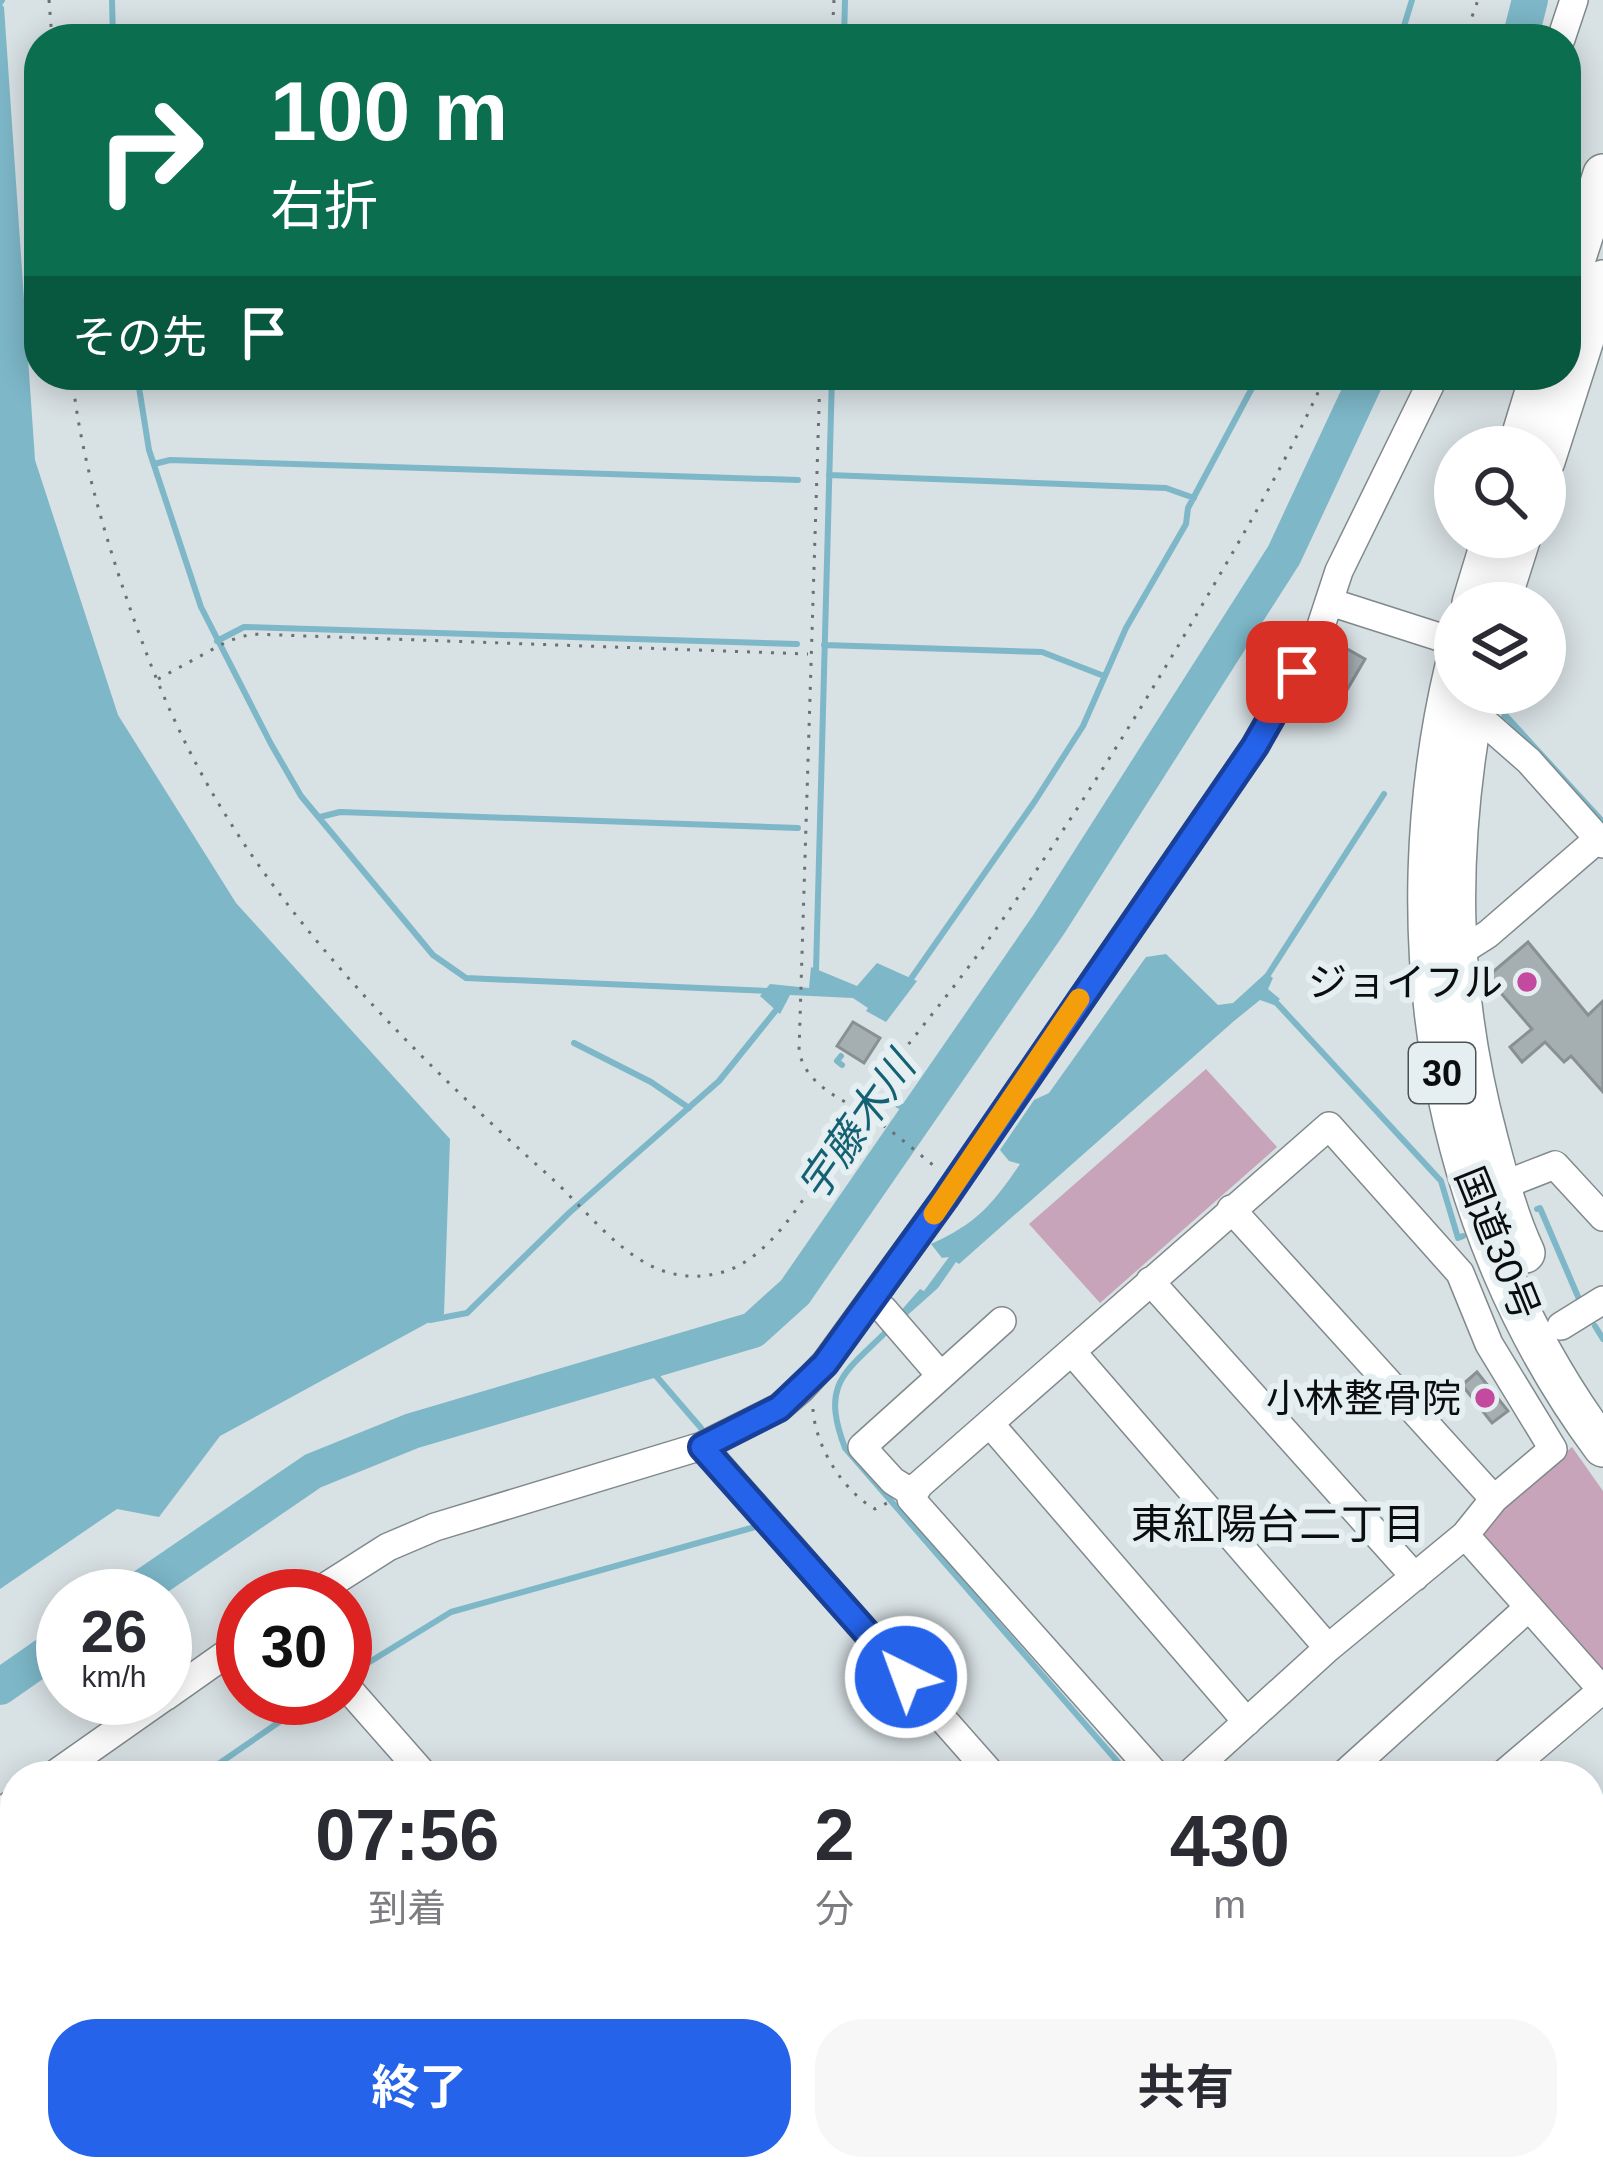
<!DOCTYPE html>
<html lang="ja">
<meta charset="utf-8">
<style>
body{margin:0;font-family:Helvetica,"Noto Sans JP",sans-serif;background:#f7f7f7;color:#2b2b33;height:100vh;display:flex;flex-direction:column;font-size:45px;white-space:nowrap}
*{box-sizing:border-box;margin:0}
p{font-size:39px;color:#7c7c81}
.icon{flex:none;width:66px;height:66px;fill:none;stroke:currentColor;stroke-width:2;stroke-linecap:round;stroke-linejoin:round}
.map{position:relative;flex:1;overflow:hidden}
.sheet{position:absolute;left:0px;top:1761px;width:1605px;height:420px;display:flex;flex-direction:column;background:#fff;border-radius:48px 48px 0 0;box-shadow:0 6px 30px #0003}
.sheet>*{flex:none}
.hud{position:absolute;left:24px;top:24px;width:1557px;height:366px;border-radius:48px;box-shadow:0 6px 30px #0003;background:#0b6e4f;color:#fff;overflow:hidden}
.tools{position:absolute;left:1434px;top:426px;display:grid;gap:24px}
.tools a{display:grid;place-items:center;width:132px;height:132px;border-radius:50%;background:#fff;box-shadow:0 6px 30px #0003;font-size:60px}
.speed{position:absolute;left:36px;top:1569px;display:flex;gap:24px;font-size:60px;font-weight:700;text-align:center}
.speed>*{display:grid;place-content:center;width:156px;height:156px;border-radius:50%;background:#fff;box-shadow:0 6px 30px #0003;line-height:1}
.speed small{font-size:30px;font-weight:400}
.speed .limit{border:18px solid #d22;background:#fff;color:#111}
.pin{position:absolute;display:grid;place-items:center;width:102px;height:102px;color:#fff;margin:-51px;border-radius:24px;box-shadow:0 6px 18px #0006}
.me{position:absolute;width:132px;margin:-66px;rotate:318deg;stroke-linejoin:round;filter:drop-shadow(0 0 9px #0008)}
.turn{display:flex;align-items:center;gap:42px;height:252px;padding:0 48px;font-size:54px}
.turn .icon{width:156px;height:156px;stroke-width:2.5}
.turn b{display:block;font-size:84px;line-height:102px}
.then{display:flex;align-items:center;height:114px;padding:0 48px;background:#0003;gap:24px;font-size:45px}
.eta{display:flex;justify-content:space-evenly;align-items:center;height:204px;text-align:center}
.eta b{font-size:72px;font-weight:700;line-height:84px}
.action{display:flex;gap:24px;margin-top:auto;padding:24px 48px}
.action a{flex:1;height:138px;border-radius:48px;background:#2563eb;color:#fff;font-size:48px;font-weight:700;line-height:138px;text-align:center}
.action a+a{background:#f7f7f7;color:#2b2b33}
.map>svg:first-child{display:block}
.green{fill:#c8a4ba}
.water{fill:#7db7c8}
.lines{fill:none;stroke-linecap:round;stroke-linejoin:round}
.stream{stroke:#7db7c8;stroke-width:6}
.river{stroke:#7db7c8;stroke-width:36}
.building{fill:#a5aeb1;stroke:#889093;stroke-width:3}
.minor-casing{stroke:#80898b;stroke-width:30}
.highway-casing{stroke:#80898b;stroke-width:42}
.path{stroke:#6b7072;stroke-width:3;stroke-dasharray:3 9;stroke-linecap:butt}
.minor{stroke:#fff;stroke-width:27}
.highway{stroke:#fff;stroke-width:39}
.route-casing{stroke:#184099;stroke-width:30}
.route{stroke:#2563eb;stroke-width:21}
.slow{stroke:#f59e0b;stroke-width:21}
.poi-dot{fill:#c34a9e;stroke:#e5eef1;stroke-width:4.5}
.labels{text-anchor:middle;stroke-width:12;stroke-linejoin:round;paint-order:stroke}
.shield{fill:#e5eef1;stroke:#4c5152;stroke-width:3}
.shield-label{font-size:36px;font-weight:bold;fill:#0b0e0e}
.poi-label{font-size:39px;fill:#0b0e0e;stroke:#e5eef1;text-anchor:end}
.street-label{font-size:39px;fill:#0b0e0e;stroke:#e5eef1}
.water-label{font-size:42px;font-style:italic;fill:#146173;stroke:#e5eef1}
.neighbourhood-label{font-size:42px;fill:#0b0e0e;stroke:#e5eef1}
</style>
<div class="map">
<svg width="1603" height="2181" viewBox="0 0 1603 2181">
<rect width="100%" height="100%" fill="#d8e1e4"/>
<path class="green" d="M1206,1069L1277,1147L1100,1303L1029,1224Z
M1572,1447L1603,1491V1680L1484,1544L1477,1527Z"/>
<path class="water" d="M0,3L4,7L35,460L118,715L236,903L450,1139L444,1314L220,1436L159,1517L117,1509L0,1589Z
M1166,954L1218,1005L1233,1003L1266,973L1273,978L1268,989L1280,999L1274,1005L1260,1000L1234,1021L959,1264L956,1262L938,1288L902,1320L898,1314L920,1289L924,1291L949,1257L942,1258L931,1244C977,1223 992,1205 1020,1164L1009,1161L1000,1150L1034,1100L1049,1093L1146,957Z
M877,963L917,981L886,1022L866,1011L868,1008L853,998L790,995L780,1014L760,996L770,984L809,988L811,967L857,986Z"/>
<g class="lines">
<path class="stream" d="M112,0L113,39
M0,3L2,0
M844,39L845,0
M1400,39L1412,0
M137,375L149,450L201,607L271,744L301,796L433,955L466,978L768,991
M154,464L170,460L798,480
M829,475L1166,488L1194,498
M217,641L244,627L797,644
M824,645L1042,652L1104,676
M1507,717L1603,822
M1503,720L1514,693
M320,817L340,812L798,828
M816,971L832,375
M1264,981L1384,794
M908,983L1035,801L1083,726L1126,628L1186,524L1188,508L1259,375
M1272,998L1441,1181L1458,1238L1463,1236
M574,1043L651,1082L689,1108
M841,1056L837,1061L842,1065
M898,1105L918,1115
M1537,1209L1540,1208L1579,1299
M430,1320L467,1313L569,1213L719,1081L777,1009
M1595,1326L1603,1339
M890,1328C845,1373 820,1382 845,1448L1130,1776
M645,1363L701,1428
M345,1677L451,1612L755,1527
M201,1776L314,1698
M0,1915L15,1904
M0,1937L15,1954
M0,2144L15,2131
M202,2166L216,2181
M241,2166L254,2181
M1476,2166L1489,2181"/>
<path class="river" d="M1520,39L1530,0
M130,1596L313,1471L412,1431L753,1330L795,1292L1049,924L1284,555L1368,375
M0,1687L63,1643"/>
</g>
<path class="building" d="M1335,642L1365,659L1333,714L1303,697Z
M1528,942L1588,1015L1603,1001V1092L1571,1056L1564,1062L1545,1042L1522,1062L1510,1047L1532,1029L1487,977Z
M853,1022L880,1038L864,1063L837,1046Z
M1477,1372L1508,1411L1492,1423L1462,1385Z"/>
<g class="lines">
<g class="minor-casing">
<path id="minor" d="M1561,39L1574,0
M1330,602L1455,642
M1473,712L1529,761L1603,844
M1455,955L1488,934L1598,839
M1501,1186L1555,1165L1603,1217
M1231,1209L1494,1499
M1150,1281L1415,1577
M871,1300L884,1310L941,1376
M1561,1326L1603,1300
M1072,1352L1328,1648
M991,1425L1247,1722
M702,1446L993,1776
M914,1494L893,1481L862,1447L1002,1321
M1465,1535L1603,1691
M311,1596L388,1547L435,1527L702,1446L780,1407L801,1389L825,1363L945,1198L1255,746L1318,635L1339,571L1435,375
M345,1685L425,1776
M165,1697L243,1642
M52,1776L163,1698
M1157,1776L911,1499L919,1485L1329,1126L1460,1273L1489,1344L1553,1449L1494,1499L1465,1535L1328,1648L1187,1776
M1342,1776L1529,1607
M1501,1776L1602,1690
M0,1812L15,1802
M1590,1834L1603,1823
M0,1971L15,1988
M1590,1973L1603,1961
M1590,2111L1603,2099
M172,2166L186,2181
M769,2166L782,2181
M1338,2166L1351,2181
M1511,2181L1528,2166"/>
</g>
<g class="highway-casing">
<path id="highway" d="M1566,289L1603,174
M1518,447L1540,375
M1545,461L1603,280
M1472,603L1492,537
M1500,603L1521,537
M1455,666C1392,932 1437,1224 1603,1447
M1476,693C1447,847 1447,986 1488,1139C1498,1177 1508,1217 1525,1253"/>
</g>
<path class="path" d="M49,0L52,39
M832,39L834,0
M1464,39L1478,0
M72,375C79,443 97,508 118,573C137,630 158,688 185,742C266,907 410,1052 547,1174C598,1219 643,1295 723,1272C783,1255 826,1158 859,1110C900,1052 948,997 989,939C1068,827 1140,712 1208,595C1250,523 1292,451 1326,375
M820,375L799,1051C806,1086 842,1099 868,1115C892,1130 915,1151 938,1169
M158,679L228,641L251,634L808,654
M813,1409C815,1446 843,1491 875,1509L887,1503"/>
<use href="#minor" class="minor"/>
<use href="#highway" class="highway"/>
</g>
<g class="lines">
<g class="route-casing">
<path id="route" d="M906,1677L702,1447L779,1408L825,1364L945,1198L1255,746L1297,672"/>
</g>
<use href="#route" class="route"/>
<path class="slow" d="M934,1214L1079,999"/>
</g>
<g class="poi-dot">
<circle cx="1527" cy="982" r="12"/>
<circle cx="1485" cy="1398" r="12"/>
</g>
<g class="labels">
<rect class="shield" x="1409" y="1043" width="66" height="60" rx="9"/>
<g class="shield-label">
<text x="1442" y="1086">30</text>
</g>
<g class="poi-label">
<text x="1503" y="996">ジョイフル</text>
<text x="1461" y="1412">小林整骨院</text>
</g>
<g class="street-label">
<text transform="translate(1498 1243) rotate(68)" y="14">国道30号</text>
</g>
<g class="water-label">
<text transform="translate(856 1126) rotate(-55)" y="15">宇藤木川</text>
</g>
<g class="neighbourhood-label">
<text x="1278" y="1539">東紅陽台二丁目</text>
</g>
</g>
</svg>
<div class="tools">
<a><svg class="icon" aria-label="search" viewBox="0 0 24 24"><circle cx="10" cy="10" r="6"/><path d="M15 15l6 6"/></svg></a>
<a><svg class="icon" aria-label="layers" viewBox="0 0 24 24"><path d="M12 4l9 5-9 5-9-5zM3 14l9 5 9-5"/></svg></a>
</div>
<div class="speed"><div>26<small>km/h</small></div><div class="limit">30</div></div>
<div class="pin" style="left:1297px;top:672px;background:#d93025"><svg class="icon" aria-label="arrive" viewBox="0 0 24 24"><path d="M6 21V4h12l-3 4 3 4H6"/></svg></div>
<svg class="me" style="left:906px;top:1677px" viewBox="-20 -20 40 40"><circle r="17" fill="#2563eb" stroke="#fff" stroke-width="3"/><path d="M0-11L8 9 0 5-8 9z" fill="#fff"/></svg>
<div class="hud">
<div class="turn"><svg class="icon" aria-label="right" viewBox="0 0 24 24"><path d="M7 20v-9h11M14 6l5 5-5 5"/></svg><div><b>100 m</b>右折</div></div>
<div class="then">その先<svg class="icon" aria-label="arrive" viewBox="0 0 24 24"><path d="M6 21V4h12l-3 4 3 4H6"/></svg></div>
</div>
<section class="sheet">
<div class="eta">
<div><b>07:56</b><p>到着</p></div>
<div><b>2</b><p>分</p></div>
<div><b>430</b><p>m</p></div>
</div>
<div class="action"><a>終了</a><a>共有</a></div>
</section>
</div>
